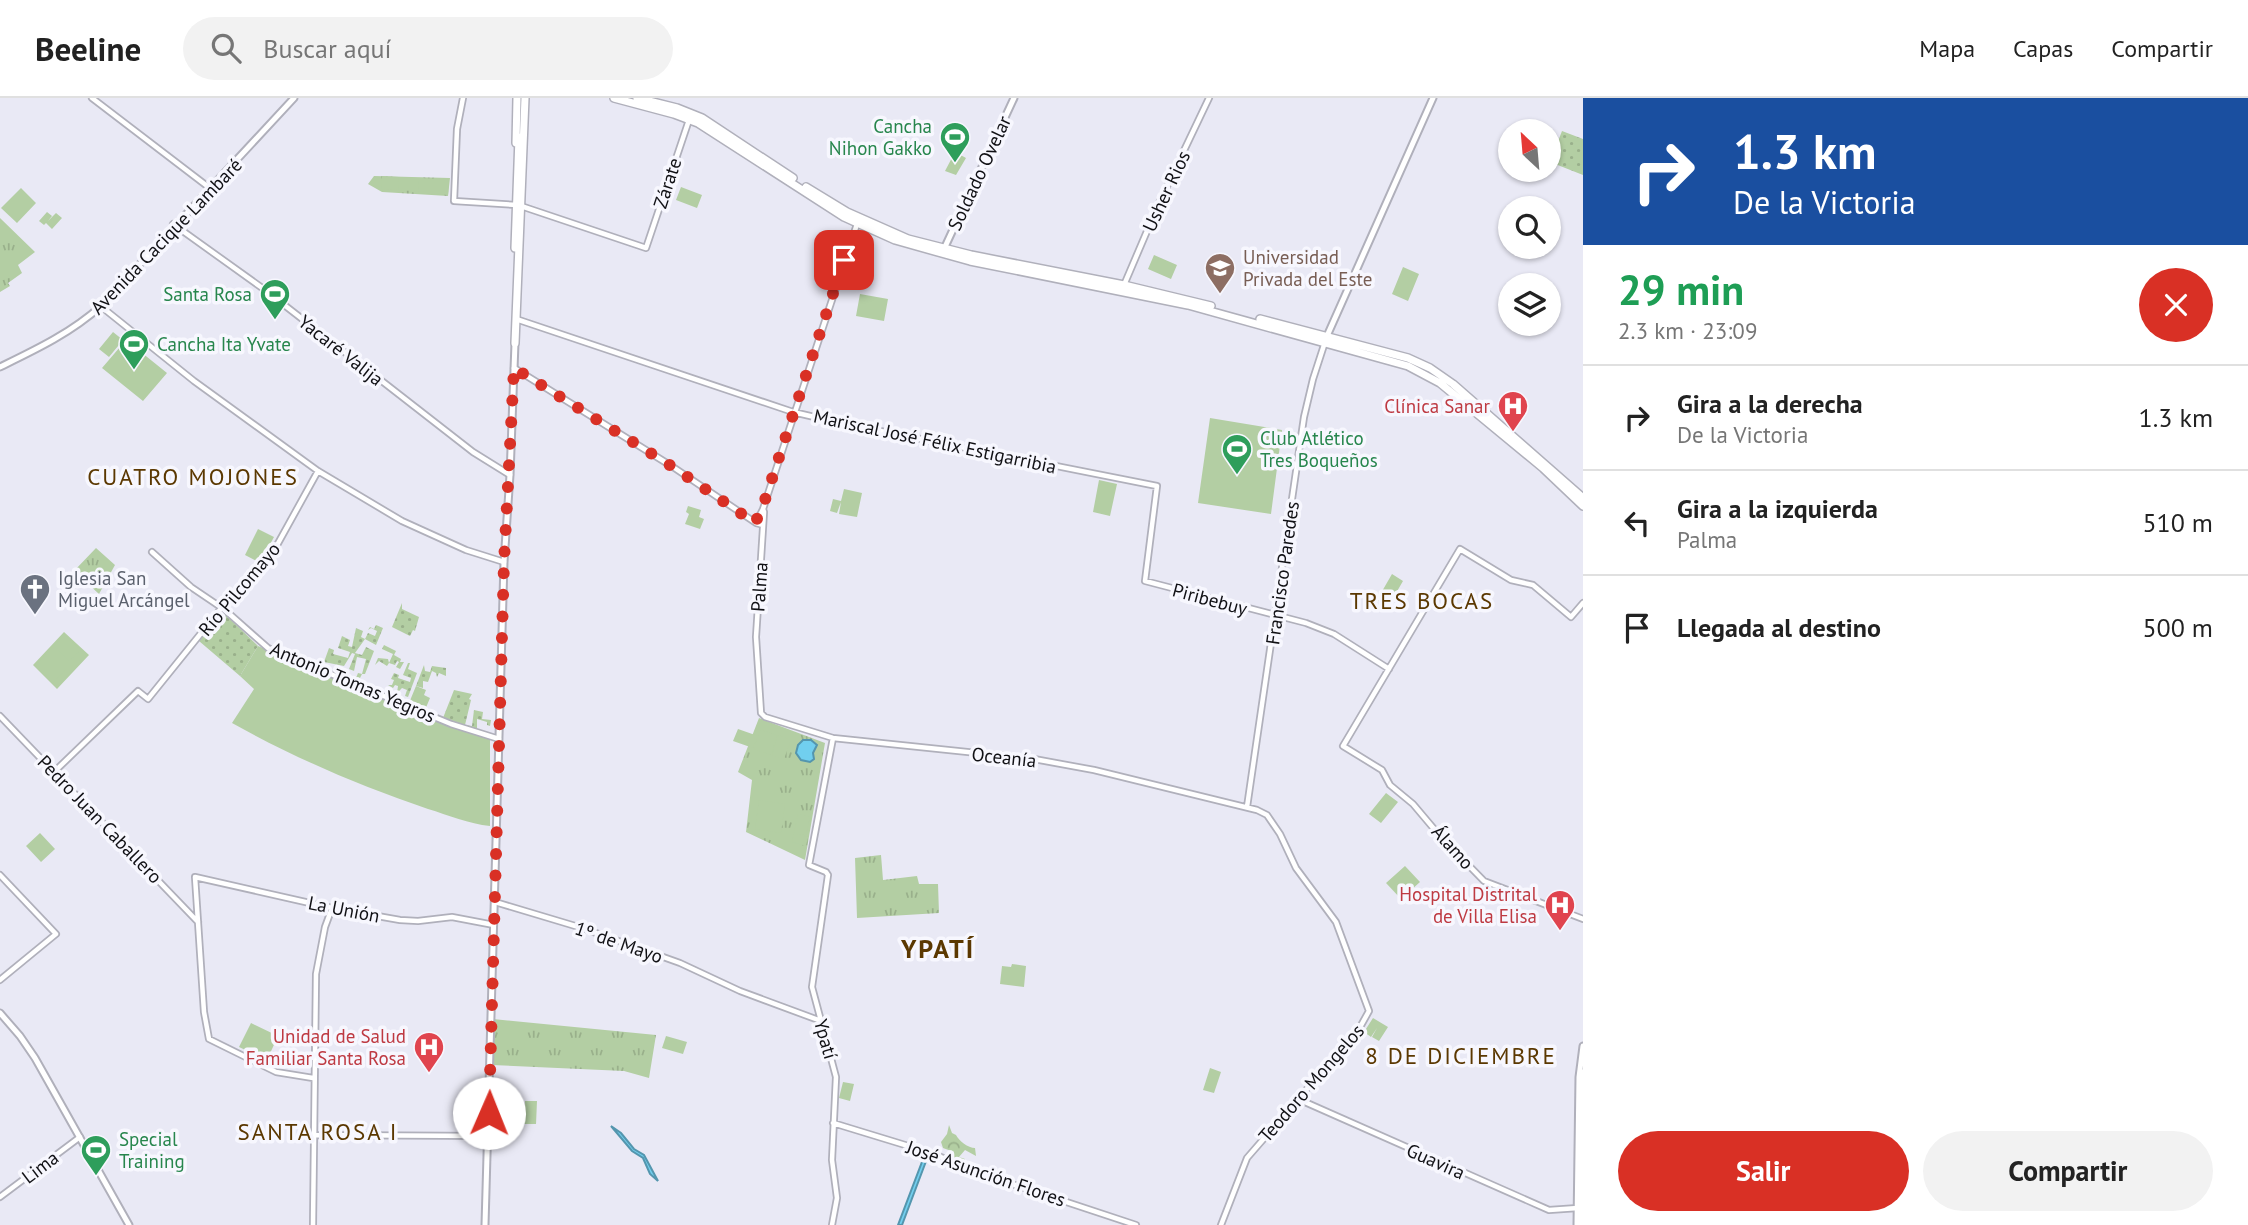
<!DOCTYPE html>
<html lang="es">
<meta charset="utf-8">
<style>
body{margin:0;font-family:"PT Sans",sans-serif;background:#f2f2f2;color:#222;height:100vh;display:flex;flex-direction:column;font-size:26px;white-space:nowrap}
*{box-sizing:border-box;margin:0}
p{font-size:23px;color:#767676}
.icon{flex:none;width:38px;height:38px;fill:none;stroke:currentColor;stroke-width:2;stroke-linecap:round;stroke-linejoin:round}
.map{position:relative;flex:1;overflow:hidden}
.sheet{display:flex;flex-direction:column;background:#fff;width:665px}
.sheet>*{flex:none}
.top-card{background:#1a4fa0;color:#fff;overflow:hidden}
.needle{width:46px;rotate:334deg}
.fabs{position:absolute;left:1498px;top:21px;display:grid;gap:14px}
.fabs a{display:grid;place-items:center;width:63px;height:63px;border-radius:50%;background:#fff;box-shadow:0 2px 5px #0004;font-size:35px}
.pin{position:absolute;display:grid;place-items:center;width:60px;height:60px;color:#fff;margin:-30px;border-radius:14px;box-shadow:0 4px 10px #0006}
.me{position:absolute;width:77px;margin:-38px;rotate:1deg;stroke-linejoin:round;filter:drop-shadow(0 0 5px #0008)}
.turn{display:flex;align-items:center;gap:24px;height:147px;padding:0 35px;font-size:32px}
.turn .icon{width:91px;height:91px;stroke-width:2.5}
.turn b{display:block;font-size:49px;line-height:60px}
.round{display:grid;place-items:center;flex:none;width:74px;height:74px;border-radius:37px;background:#f2f2f2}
.head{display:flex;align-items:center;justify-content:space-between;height:119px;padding:0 35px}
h1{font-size:42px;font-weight:600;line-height:52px;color:#1e9e55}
.action{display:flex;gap:14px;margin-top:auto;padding:14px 35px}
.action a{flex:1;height:80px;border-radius:42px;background:#d93025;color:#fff;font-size:28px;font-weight:600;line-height:80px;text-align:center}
.action a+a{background:#f2f2f2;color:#222}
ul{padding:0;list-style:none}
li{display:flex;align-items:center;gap:21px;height:105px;padding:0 35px;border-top:2px solid #e0e0e0}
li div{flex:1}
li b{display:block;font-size:26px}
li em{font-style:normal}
header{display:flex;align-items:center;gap:42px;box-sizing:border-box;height:98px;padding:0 35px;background:#fff;border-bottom:2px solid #e0e0e0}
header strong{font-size:33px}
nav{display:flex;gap:38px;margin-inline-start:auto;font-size:24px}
.search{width:490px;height:63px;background:#f2f2f2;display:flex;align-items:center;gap:18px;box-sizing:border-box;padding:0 24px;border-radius:38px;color:#767676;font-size:26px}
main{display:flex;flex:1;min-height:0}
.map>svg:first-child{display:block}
.grass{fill:url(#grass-dots)}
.forest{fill:url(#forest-crowns)}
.park{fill:url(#park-tufts)}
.pitch{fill:#b3cea3}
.water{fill:#71cfef;stroke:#5496ae;stroke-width:2}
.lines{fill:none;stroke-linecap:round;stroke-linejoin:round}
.minor-casing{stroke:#b0b0bb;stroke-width:8}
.major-casing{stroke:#b0b0bb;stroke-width:9}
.highway-casing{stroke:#b0b0bb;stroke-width:10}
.minor{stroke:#fff;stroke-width:4.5}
.major{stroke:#fff;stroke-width:5}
.highway{stroke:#fff;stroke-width:7}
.route{stroke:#d93025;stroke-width:12;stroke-dasharray:0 21.6}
.labels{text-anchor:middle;stroke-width:7;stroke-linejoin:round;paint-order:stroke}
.leisure-label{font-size:19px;fill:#27864d;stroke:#f7f7fe;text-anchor:start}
.street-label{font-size:19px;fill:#111115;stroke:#f7f7fe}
.education-label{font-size:19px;fill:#785e54;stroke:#f7f7fe;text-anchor:start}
.health-label{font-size:19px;fill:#be3a42;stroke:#f7f7fe;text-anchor:end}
.worship-label{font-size:19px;fill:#5b616d;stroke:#f7f7fe;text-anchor:start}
.quarter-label{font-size:23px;letter-spacing:2px;fill:#5b3801;stroke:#f7f7fe}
.district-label{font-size:26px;font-weight:bold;letter-spacing:2px;fill:#5b3801;stroke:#f7f7fe}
</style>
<header>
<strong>Beeline</strong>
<div class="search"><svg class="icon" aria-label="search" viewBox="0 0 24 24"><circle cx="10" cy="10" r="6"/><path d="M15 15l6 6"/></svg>Buscar aquí</div>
<nav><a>Mapa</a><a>Capas</a><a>Compartir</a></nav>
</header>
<main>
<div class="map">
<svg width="1583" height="1127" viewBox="0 0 1583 1127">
<defs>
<pattern id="grass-dots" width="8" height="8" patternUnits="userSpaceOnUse" patternTransform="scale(1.75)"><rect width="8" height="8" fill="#b3cea3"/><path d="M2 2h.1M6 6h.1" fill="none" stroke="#99b08b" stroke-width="1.8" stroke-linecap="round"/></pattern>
<pattern id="forest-crowns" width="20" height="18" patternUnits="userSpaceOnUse" patternTransform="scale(1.75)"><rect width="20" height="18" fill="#b3cea3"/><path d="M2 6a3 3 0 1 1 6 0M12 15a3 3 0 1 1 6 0" fill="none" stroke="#99b08b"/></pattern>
<pattern id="park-tufts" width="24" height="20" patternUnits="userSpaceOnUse" patternTransform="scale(1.75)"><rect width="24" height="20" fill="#b3cea3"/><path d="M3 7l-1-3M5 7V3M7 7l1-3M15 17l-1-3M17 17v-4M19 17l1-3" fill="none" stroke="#99b08b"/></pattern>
</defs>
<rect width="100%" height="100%" fill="#e9e9f5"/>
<path class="grass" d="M1562,33L1583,41V77L1550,64Z
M402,505V511L419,519L415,533L413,532L410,538L392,529Z
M223,514L258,548L240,578L199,543Z
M376,527L383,530L376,547L365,541L355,555L362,557L366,549L374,553L365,576H362L360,580L357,579L355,583L351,581L352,579L356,580L358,575L362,576L366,561L357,559L354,573L349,571L355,556L352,555L344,568L324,564L329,550L334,552L333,556L348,560L350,554L338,550L342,538L350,542L348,548L352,549L356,530L363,533L361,539L365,541L368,535L375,538L377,533L371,530L368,532L370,529L374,531Z
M384,547L396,553L394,557L401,561L400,564H404L400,571L396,569L399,564L397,563L395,567L389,565L387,568L379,563L375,567L378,560L388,561L389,565L393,556L382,551Z
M408,565H410L408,571L417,575L408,599L405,598L407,592L402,590L397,595L398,588L395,587L393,590L388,587H392L394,582L391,581L394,575L399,577L398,580L410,584L411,580L403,577Z
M424,567L425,573L430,574L432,568L446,570V578L439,575L437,579L436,575L432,573L428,584L423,583V590L416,588Z
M454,592L472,596L469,601L471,602L465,627L472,628L474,612L483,614L482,621L491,622L490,628L487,627V624L477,621V632L443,620Z"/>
<path class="forest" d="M949,1027L952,1035L956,1037C959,1043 968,1050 975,1050L976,1058L965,1052L959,1059L965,1061L964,1065L948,1061L954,1054L943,1050L941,1044L947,1036Z"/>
<path class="park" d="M374,78L450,80L448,98L382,94L368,86Z
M0,120L35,154L18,167L22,175L8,185L10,188L0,194Z
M96,450L115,467L99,496L74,473Z
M64,534L89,557L57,591L33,567Z
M759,620L825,645L805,762L746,734L752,682L738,674Z
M881,757L883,782L917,778L919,786H938L939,815L857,820L855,760Z
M493,921L656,937L649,980L624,973L492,967Z"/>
<path class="pitch" d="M963,33L970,35L960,55L952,52Z
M955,54L966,60L956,77L945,73Z
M382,78L399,79L398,92L381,91Z
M419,80L449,81L448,97L418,95Z
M681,89L702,97L697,110L676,102Z
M21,90L36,105L17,125L1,110Z
M47,114L52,118L48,123L56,115L62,120L52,131L46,125L44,127L39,123Z
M1154,157L1177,167L1171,181L1148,171Z
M1403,169L1419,176L1408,203L1392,196Z
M860,196L888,201L884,223L856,218Z
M113,234L123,242L109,259L99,251Z
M126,242L167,275L143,303L102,270Z
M1210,320L1282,332L1271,416L1198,405Z
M1099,382L1117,386L1110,418L1093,414Z
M844,391L862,395L857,419L839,416L841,404L837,415L830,413L833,401L841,403Z
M688,408L701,412L699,419L704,421L700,431L685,426L689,416L686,414Z
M258,431L274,439L260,465L245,457Z
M1392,476L1403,483L1388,509L1377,502Z
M65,537L81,552L69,563L54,548Z
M258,548L438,623L490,641V728C469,726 448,717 428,711C360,688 295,660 232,625L254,591L240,578Z
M49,554L66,571L53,585L35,567Z
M416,588L426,592L424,597L430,600L425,612L409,605Z
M738,631L758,638L761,632L777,637L771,657L754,651L757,641L753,650L733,643Z
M778,637L791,642L784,661L772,657Z
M1386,695L1398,704L1381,725L1369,716Z
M759,702L785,706L781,735L755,731Z
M798,716L810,719L806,737L797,736L808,739L806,748L792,744Z
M40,735L55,751L41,764L26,748Z
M1405,768L1420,784L1401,801L1386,785Z
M1012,866L1026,868L1024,889L1000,886L1002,868L1011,869Z
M1373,920L1388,929L1379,943L1372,939L1377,930L1371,939L1364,934Z
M251,925L278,938L267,962L239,949Z
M666,938L687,944L683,956L662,950Z
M1210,970L1221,974L1214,995L1203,992Z
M843,984L854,986L850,1003L839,1000Z
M525,1003H537L536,1026H524Z"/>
<path class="water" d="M803,642H811L817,647L813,655L814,661L810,664L801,662L796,655L798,647Z
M611,1028L621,1035L634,1051L644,1057L658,1083L650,1076L643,1060L632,1053Z
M925,1056L928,1058L902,1127H898Z"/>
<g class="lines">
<g class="minor-casing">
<path id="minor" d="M92,0L211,91
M463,0L457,31L454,103L517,107
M521,108L646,150L689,22
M173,126L265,192L473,354L510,377
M857,126L763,411L764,414L756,539L761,615L765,619L833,640L1034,661L1094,672L1257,712L1267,717L1280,736L1296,770L1336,824L1369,913L1359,931L1247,1060L1221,1127
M1124,187L1159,105L1209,0
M98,206L194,283L318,373L402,423L466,452L504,464
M516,221L793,314L840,325L1157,388L1145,483L1306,525L1334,536L1389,571
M514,270L673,369L756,425L763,427
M756,425L763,411
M152,454L191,489L225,512L268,550L451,626L499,641
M1583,505L1571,519L1533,487L1511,482L1460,451L1343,648L1382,672L1390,687L1413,706L1440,738L1484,783L1583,821
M0,618L198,824
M54,674L138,593L148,601L223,508L271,458L318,373
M1247,709L1304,319L1313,281L1325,244
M0,777L56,836L0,882
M495,804L582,830L680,865L740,893L821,923
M313,980L276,974L209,941L204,914L195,779L332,810L400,822L418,823L452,819L494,827
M1298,1001L1549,1112L1578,1110
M833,1025L928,1054L997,1081L1136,1127
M314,1037L488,1038
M0,1099L80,1039
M313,1127L316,876L325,829L332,810
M832,1127L837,1100L832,1062L836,979L812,889L828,777L826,774L809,767L833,640"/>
</g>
<g class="major-casing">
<path id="major" d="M944,151L1014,0
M1327,238L1433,0
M0,269C35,252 71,235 101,208L294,0
M0,915L20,938L35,960L129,1127
M485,1127L504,464L510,377L515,245
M1577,1127L1579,979L1583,948
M1581,1127L1583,974"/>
</g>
<g class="highway-casing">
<path id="highway" d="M614,0L674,16L698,25L844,119L895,142L970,163L1188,207L1408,268L1440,285L1543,370L1583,408
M637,0L677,10L702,20L793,80
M516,45L517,0
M806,89L847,114L908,141L971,157L1124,187L1211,208
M515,150L519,39
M1260,221L1408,260L1430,270L1453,286L1583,400
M515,245L525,0"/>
</g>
<use href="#minor" class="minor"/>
<use href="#major" class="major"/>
<use href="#highway" class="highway"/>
</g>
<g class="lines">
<path class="route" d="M489,1015L504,464L514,270L673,369L755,425L763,408L844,162"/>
</g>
<defs>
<g id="stadium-pin" transform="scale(1.575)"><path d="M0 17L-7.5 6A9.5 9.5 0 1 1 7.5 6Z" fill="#2e9e5b" stroke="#f7f7fe"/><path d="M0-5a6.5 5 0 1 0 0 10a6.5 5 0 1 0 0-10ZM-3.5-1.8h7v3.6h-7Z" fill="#fff"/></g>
<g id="university-pin" transform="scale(1.575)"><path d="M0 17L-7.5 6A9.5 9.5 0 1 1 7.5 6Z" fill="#8d6e63" stroke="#f7f7fe"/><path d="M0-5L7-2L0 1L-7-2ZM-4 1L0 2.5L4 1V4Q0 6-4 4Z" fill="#fff"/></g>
<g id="hospital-pin" transform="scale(1.575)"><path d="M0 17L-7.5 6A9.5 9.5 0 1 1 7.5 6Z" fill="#e0444e" stroke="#f7f7fe"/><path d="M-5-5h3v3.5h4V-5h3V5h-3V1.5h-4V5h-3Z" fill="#fff"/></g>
<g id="church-pin" transform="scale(1.575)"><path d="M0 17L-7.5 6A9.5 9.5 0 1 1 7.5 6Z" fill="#6b7280" stroke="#f7f7fe"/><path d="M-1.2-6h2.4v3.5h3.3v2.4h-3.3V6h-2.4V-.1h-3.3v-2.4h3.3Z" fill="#fff"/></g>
</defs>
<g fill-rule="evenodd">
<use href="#stadium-pin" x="955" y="39"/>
<use href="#university-pin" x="1220" y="170"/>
<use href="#stadium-pin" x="275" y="196"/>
<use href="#stadium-pin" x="134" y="246"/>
<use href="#hospital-pin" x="1513" y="308"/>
<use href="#stadium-pin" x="1237" y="351"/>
<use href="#church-pin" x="35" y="491"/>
<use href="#hospital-pin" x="1560" y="807"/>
<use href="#hospital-pin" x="429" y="949"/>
<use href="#stadium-pin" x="96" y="1052"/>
</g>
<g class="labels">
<g class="leisure-label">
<text x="932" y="35" text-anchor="end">Cancha<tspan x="932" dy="22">Nihon Gakko</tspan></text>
<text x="252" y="203" text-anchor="end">Santa Rosa</text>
<text x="157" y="253">Cancha Ita Yvate</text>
<text x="1260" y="347">Club Atlético<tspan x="1260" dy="22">Tres Boqueños</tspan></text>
<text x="119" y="1048">Special<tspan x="119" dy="22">Training</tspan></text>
</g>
<g class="street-label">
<text transform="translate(979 75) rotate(-65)" y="7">Soldado Ovelar</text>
<text transform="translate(667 85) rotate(-72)" y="7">Zárate</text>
<text transform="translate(1166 93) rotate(-65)" y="7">Usher Rios</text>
<text transform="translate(166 138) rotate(-46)" y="7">Avenida Cacique Lambaré</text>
<text transform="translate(341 252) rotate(38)" y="7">Yacaré Valija</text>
<text transform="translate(935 343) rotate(12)" y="7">Mariscal José Félix Estigarribia</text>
<text transform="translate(1282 475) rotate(-82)" y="7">Francisco Paredes</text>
<text transform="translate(759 489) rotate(-86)" y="7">Palma</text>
<text transform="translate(239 491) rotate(-50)" y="7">Río Pilcomayo</text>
<text transform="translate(1210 501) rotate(15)" y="7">Piribebuy</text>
<text transform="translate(353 584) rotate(23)" y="7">Antonio Tomas Yegros</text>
<text transform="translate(1004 659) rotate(6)" y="7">Oceanía</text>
<text transform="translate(100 721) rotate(46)" y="7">Pedro Juan Caballero</text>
<text transform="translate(1453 749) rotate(48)" y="7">Álamo</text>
<text transform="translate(344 811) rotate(11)" y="7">La Unión</text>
<text transform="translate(619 844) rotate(19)" y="7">1º de Mayo</text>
<text transform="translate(826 941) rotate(74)" y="7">Ypatí</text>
<text transform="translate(1311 985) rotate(-49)" y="7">Teodoro Mongelos</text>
<text transform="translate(1436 1063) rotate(24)" y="7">Guavira</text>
<text transform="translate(40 1069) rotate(-37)" y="7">Lima</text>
<text transform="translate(986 1075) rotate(19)" y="7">José Asunción Flores</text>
</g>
<g class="education-label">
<text x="1243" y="166">Universidad<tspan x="1243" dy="22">Privada del Este</tspan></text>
</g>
<g class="health-label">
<text x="1490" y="315">Clínica Sanar</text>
<text x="1537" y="803">Hospital Distrital<tspan x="1537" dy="22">de Villa Elisa</tspan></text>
<text x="406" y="945">Unidad de Salud<tspan x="406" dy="22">Familiar Santa Rosa</tspan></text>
</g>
<g class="worship-label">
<text x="58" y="487">Iglesia San<tspan x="58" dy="22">Miguel Arcángel</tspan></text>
</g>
<g class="quarter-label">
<text x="193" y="387">CUATRO MOJONES</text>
<text x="1422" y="511">TRES BOCAS</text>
<text x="1461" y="966">8 DE DICIEMBRE</text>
<text x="318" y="1042">SANTA ROSA I</text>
</g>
<g class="district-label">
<text x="938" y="860">YPATÍ</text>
</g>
</g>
</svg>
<div class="fabs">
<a><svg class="needle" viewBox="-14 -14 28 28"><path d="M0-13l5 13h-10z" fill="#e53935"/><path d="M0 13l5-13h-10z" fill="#767676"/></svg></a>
<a><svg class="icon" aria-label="search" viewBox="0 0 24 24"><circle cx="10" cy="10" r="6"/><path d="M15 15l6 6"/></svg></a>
<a><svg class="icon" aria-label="layers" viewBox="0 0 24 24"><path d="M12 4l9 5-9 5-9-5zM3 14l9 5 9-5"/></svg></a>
</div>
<div class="pin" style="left:844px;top:162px;background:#d93025"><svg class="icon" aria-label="arrive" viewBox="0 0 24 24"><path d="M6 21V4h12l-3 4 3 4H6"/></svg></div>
<svg class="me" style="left:489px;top:1015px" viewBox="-20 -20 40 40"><circle r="19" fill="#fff"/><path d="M0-13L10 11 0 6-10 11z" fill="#d93025"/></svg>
</div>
<section class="sheet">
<div class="top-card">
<div class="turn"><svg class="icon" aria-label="right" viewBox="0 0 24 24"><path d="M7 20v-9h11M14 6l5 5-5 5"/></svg><div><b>1.3 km</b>De la Victoria</div></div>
</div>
<div class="head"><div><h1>29 min</h1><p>2.3 km · 23:09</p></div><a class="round" style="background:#d93025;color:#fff"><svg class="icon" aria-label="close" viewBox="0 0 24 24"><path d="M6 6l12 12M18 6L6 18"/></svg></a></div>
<ul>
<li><svg class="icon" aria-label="right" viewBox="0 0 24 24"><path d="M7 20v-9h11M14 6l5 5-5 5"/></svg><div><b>Gira a la derecha</b><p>De la Victoria</p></div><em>1.3 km</em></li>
<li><svg class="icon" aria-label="left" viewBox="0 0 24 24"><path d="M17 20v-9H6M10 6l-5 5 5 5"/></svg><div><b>Gira a la izquierda</b><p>Palma</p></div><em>510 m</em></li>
<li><svg class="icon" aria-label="arrive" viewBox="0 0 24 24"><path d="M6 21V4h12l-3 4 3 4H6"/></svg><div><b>Llegada al destino</b></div><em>500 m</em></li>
</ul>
<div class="action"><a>Salir</a><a>Compartir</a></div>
</section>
</main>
